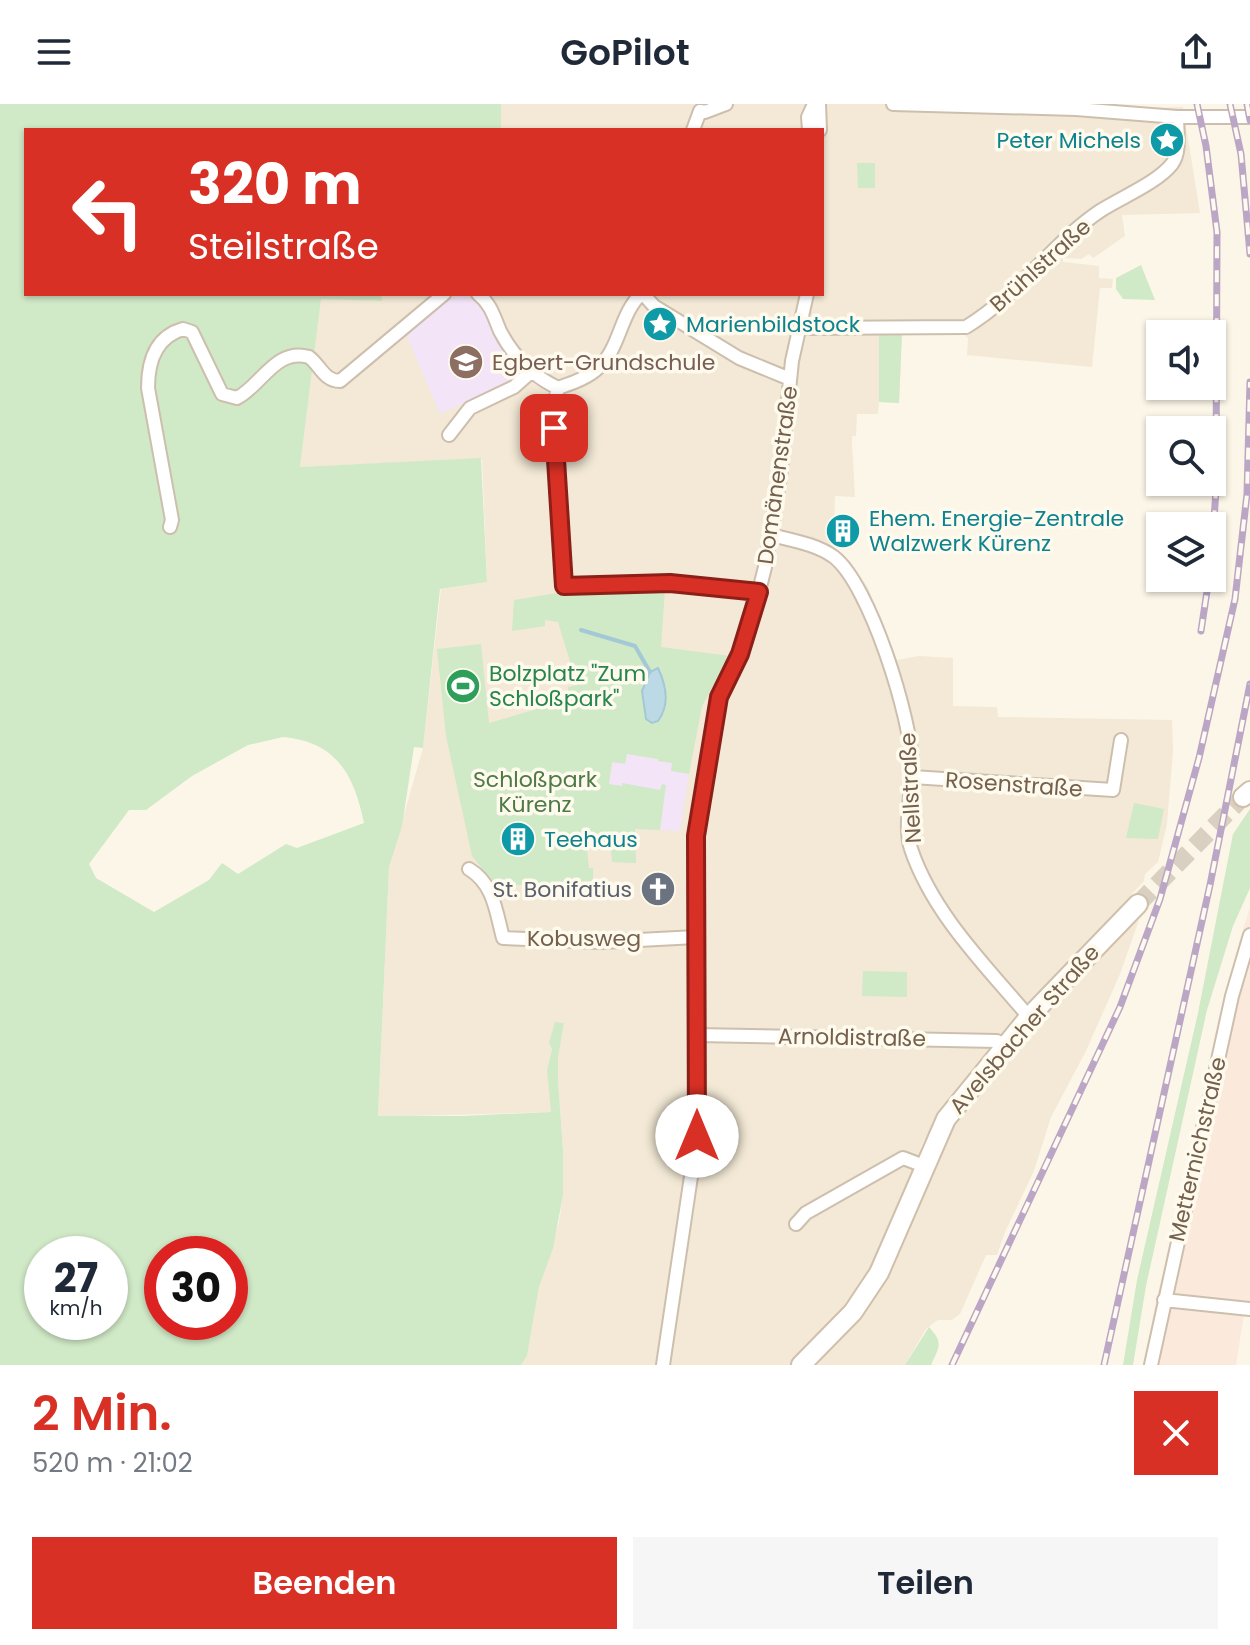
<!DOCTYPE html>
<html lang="de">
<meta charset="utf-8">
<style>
body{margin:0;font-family:Poppins,sans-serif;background:#f6f6f7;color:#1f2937;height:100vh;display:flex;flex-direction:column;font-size:30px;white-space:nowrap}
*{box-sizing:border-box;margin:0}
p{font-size:26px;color:#747a83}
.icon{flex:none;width:44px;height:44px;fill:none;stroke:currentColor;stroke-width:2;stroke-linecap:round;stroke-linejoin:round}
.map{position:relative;height:1261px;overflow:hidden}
.drawer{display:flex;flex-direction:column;background:#fff;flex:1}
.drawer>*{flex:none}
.banner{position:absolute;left:24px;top:24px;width:800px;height:168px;border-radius:0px;box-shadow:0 2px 6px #0004;background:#d93025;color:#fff;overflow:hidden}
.controls{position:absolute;left:1146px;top:216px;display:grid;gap:16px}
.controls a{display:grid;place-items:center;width:80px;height:80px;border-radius:0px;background:#fff;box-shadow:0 2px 6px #0004;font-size:40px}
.speed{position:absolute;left:24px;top:1132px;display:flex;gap:16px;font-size:40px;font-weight:700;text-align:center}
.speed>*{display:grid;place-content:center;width:104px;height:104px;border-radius:50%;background:#fff;box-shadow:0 2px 6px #0004;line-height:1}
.speed small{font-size:20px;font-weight:400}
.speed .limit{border:12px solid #d22;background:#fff;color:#111}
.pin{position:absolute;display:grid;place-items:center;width:68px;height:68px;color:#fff;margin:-34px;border-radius:16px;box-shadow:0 4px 12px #0006}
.me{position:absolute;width:88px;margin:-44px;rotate:0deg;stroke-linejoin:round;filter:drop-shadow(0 0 6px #0008)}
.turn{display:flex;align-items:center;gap:28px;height:168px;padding:0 32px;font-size:36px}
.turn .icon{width:104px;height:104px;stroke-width:2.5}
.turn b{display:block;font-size:56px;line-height:68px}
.round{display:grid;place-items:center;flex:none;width:84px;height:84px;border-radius:0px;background:#f6f6f7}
.headline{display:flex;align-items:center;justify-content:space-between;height:136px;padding:0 32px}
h1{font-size:48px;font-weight:600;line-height:60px;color:#d93025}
.action{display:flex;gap:16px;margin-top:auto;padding:16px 32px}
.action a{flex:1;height:92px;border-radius:0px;background:#d93025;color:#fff;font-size:32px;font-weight:600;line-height:92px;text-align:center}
.action a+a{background:#f6f6f7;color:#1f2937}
header{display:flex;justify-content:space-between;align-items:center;height:104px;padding:0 32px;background:#fff;font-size:36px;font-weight:600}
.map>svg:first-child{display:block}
.residential{fill:#f3e9d6}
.commercial{fill:#fbe9dc}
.education{fill:#f3e4f8}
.green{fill:#d0e9c6;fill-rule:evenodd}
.water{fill:#bcdae5;stroke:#a3c8d6;stroke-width:2}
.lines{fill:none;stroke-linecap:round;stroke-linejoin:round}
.stream{stroke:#a3c8d6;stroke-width:4}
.secondary-tunnel{stroke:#dad0c1;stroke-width:18;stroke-dasharray:18 9;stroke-linecap:butt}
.street-casing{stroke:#cdbfae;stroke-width:16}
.secondary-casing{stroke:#d0c0ab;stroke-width:22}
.street{stroke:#fff;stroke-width:12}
.secondary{stroke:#fff;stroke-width:18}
.rail-casing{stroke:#bba6c6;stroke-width:7}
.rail{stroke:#fefaee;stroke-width:4;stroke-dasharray:12;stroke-linecap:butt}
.route-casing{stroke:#8d1f18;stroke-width:20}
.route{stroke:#d93025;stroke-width:14}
.labels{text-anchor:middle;stroke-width:7;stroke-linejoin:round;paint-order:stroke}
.culture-label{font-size:22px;fill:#0d838f;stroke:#fefaee;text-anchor:start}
.street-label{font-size:22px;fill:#75604c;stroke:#fefaee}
.education-label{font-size:22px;fill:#785e54;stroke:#fefaee;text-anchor:start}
.leisure-label{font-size:22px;fill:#27864d;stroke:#fefaee;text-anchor:start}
.park-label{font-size:22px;fill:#4e7a44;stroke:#fefaee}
.worship-label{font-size:22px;fill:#5b616d;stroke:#fefaee;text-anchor:end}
</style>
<header><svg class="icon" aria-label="menu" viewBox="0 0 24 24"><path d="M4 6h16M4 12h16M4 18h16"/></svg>GoPilot<svg class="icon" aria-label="share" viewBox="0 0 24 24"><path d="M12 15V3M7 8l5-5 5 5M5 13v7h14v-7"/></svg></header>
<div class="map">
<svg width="1250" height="1261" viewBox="0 0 1250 1261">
<rect width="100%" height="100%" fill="#fcf6e8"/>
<path class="residential" d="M501,0H908L1057,7L1183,3L1200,109L1122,111L1125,132L1093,154L1089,150L1081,155L1063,154V158L1099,162V174L1113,175L1112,184H1100L1092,263L967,251L968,234L962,228H902L899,299L879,298L878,310H857L856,332H852V340L855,393L835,392L833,443L850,457L868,484L897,556L918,552L953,554V602L997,603L998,613L1172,616L1173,647L1167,720L1158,758L1145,770L1144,777L1014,917L945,1001L922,1040L903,1100L873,1171L824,1231L791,1261H521L527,1252L539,1183L559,1118L563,1091V1046L558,976V954L564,919L552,944L547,966L552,1008L378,1013L389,763L423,644L441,485L487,478L482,355L300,363L321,194L381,197V190H822V26H501Z
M1139,816L1120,870L1086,947L1051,1013L1034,1067L1005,1128L997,1151H986L960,1210L952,1216H938L926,1225L905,1261H809L846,1222L938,1044L957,1014L1078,875L1110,841Z"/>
<path class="commercial" d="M1250,804V1197H1246L1236,1261H1144L1154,1207L1240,835Z"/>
<path class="education" d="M464,192L477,196L482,203L507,249L521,266L511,278L440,310L406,230L450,194Z
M627,650L658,655V657L672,659L671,667L689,670L680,727L635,725L636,759L612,758L609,680L613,657L625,660Z"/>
<path class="green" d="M0,0H501V26H26V190H381L382,197L321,195L300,363L481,354L487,478L440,485L423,644L414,643L402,722L389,763L378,1012H462L551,1008L547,966L552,945L549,939L555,918L564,919L558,954V976L563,1046V1091L553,1144L539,1183L527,1252L521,1261H0ZM283,633C337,638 354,671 364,719L297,744L286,740L238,770L222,759L209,776L154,808L96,774L89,760L129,706H146L192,672L248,641ZM42,1150H110V1218H42ZM162,1150H230V1218H162Z
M857,59H875V84H858Z
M1141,161L1155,196L1123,195L1116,185V174Z
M879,229H902L899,299L879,298Z
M665,485L661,543L730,552L702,602L689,670L671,667L672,659L658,657V655L627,650L625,660L612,658L609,680L622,682V679L660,686L662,680L666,681L660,726L635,725L636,759L612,758L611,746H587L589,764H593V777L496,782L472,752L446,632L437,545L481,540L489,619L568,596V583L577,581L558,518L545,516V522L512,527L514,496L570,487Z
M1134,699L1164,705L1158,735L1126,734Z
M1250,705V784L1233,822L1207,906L1146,1182L1133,1261H1123L1137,1176L1198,909L1233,730Z
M863,867L907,868V893L862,892Z
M929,1223C944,1239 939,1243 931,1261H905Z"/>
<path class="water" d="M658,564C666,581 670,601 658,617L652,619L646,615L642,587L650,568Z"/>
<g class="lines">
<path class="stream" d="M581,526L635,542L650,568"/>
<path class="secondary-tunnel" d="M1138,800L1243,693"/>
<g class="street-casing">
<path id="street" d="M819,0L820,26
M893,0L1076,5L1177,13H1250
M693,26L700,7L705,8L726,0
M809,26L808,13L814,0
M478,190C491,200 494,213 500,227C513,252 533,272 558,284
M641,190C620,210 620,244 599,263C588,274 572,279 558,284L552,307L564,482L670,479L759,488
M643,190L654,202L739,254L790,275
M801,224L966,223C1019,191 1051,140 1100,107C1120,94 1157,79 1172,60C1181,48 1177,28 1177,13
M449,331L470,304L514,283L532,267
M170,423L172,416L148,284C148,259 155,233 183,225L192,228L222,290L237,294C261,282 276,243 309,253C320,261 324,277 340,277L444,190
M771,431C790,436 817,440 834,453C870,481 911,614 912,660C913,685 903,722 911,745C933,810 986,862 1029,913
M912,673L1113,686L1121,636
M469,765C494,780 496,808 503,834L601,838L696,833
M696,931L997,937L1006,941
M796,1120L806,1109L903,1054L924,1062
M1164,1196L1250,1205
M663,1261L697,1032L696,732L719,593L740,550L752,515L765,463L780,374L792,257L807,190
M1151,1261L1232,892L1250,831"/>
</g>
<g class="secondary-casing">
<path id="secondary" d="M1243,693L1250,687
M801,1261L853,1208L879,1169L946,1015L1029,913L1138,800"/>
</g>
<use href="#street" class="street"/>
<use href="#secondary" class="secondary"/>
<g class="rail-casing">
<path id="rail" d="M1197,0L1206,42L1217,128L1216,386L1212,444
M1230,0L1241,50L1250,150
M1247,0L1250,16
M1201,527L1209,474
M952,1261L1120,903L1160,795L1199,654L1235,495L1247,390L1250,278
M1104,1261L1210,781L1250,580"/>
</g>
<use href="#rail" class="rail"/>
</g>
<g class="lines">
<g class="route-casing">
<path id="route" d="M554,324L564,482L670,479L759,488L740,550L719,593L696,732L697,1032"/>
</g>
<use href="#route" class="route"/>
</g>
<defs>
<g id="sight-disc" transform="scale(1.8)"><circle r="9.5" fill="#0f9aa8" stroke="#fefaee"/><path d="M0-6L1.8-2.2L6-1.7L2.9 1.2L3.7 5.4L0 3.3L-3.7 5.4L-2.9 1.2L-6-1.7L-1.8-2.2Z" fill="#fff"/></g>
<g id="school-disc" transform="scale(1.8)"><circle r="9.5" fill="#8d6e63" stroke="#fefaee"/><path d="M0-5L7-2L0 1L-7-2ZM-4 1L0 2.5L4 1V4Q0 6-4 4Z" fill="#fff"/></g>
<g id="building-disc" transform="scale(1.8)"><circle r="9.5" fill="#0f9aa8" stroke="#fefaee"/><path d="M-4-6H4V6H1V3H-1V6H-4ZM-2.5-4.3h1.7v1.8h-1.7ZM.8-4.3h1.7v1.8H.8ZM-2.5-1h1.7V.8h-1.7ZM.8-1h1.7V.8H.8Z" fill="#fff"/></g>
<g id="stadium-disc" transform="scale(1.8)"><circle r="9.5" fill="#2e9e5b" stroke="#fefaee"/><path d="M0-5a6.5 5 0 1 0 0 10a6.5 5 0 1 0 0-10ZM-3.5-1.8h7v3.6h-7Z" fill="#fff"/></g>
<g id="church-disc" transform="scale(1.8)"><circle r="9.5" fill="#6b7280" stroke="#fefaee"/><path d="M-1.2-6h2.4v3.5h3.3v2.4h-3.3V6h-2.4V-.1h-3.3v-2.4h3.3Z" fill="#fff"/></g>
</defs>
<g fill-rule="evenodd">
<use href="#sight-disc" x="1167" y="36"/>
<use href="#sight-disc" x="660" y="220"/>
<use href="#school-disc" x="466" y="258"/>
<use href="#building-disc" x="843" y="427"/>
<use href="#stadium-disc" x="463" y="582"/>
<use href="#building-disc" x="518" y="735"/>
<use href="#church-disc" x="658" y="785"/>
</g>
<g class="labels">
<g class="culture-label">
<text x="1141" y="44" text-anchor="end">Peter Michels</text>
<text x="686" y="228">Marienbildstock</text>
<text x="869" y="422">Ehem. Energie-Zentrale<tspan x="869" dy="25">Walzwerk Kürenz</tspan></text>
<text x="544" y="743">Teehaus</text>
</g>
<g class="street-label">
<text transform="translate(1040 161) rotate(-42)" y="8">Brühlstraße</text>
<text transform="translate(777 371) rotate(-82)" y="8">Domänenstraße</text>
<text transform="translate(1014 680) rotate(4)" y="8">Rosenstraße</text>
<text transform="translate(910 684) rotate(-93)" y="8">Nellstraße</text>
<text x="584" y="842">Kobusweg</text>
<text transform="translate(1024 925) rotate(-49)" y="8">Avelsbacher Straße</text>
<text transform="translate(852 933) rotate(1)" y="8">Arnoldistraße</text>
<text transform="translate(1197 1045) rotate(-77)" y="8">Metternichstraße</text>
</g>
<g class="education-label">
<text x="492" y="266">Egbert-Grundschule</text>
</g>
<g class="leisure-label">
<text x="489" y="577">Bolzplatz "Zum<tspan x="489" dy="25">Schloßpark"</tspan></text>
</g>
<g class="park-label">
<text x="535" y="683">Schloßpark<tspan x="535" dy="25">Kürenz</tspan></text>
</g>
<g class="worship-label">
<text x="632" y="793">St. Bonifatius</text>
</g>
</g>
</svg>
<div class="controls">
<a><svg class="icon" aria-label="sound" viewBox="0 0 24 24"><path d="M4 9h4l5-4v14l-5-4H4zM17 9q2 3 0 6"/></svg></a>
<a><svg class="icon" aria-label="search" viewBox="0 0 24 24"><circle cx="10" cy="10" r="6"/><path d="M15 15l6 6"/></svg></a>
<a><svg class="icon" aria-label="layers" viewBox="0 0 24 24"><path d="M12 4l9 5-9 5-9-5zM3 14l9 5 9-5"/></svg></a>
</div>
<div class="speed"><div>27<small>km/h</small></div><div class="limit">30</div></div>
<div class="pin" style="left:554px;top:324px;background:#d93025"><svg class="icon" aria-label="arrive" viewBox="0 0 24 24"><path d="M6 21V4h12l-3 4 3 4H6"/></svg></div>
<svg class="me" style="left:697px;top:1032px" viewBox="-20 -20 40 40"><circle r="19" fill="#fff"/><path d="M0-13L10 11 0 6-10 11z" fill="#d93025"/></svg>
<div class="banner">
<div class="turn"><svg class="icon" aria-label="left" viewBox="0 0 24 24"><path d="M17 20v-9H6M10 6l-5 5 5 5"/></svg><div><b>320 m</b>Steilstraße</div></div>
</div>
</div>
<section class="drawer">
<div class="headline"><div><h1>2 Min.</h1><p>520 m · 21:02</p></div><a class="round" style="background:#d93025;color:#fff"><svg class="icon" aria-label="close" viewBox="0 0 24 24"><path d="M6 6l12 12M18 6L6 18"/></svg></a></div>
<div class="action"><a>Beenden</a><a>Teilen</a></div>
</section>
